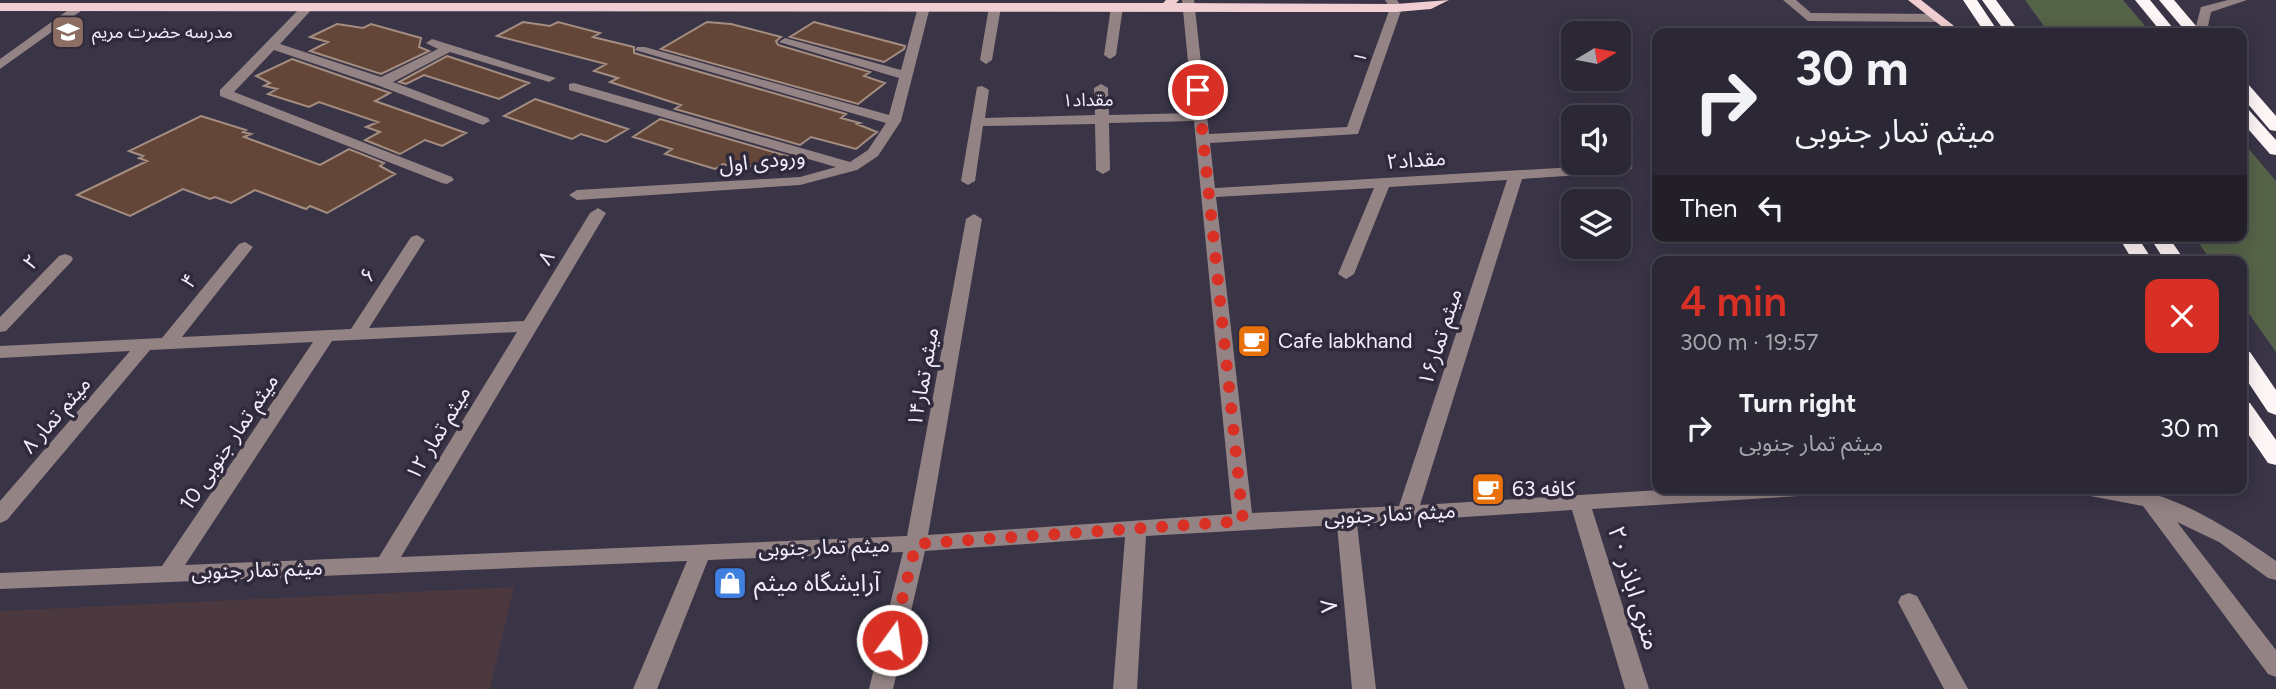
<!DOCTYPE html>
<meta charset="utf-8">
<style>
body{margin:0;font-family:Figtree,"Noto Sans Arabic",sans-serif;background:#373340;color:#f1f3f6;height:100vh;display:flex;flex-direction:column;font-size:26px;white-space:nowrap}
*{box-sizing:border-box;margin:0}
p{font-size:23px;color:#a6a5ac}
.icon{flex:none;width:38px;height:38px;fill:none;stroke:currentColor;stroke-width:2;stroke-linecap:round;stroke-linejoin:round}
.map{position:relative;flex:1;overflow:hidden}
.details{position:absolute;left:1652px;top:256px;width:595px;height:238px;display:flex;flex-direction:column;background:#2b2734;border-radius:14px;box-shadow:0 4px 18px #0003,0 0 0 2px #47444f}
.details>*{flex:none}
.guide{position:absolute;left:1652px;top:28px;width:595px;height:214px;border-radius:14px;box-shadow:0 4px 18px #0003,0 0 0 2px #47444f;background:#2b2734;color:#f1f3f6;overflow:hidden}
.needle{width:46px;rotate:80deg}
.controls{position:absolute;left:1561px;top:21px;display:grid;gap:14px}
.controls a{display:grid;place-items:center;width:70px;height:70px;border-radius:14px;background:#2b2734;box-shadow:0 4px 18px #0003,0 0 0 2px #47444f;font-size:35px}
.pin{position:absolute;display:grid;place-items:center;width:60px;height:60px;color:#fff;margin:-30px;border:4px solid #fff;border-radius:50%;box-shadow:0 2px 7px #0007}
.me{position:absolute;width:77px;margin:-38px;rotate:14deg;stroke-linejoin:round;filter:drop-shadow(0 0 5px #0008)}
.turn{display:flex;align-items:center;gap:24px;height:147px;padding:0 28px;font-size:32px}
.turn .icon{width:91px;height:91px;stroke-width:2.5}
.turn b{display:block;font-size:49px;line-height:60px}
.then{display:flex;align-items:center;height:66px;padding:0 28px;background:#0003;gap:14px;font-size:26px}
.round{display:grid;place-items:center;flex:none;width:74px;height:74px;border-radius:14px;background:#373340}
.head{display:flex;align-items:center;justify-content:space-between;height:119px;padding:0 28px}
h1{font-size:42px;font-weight:600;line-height:52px;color:#d93025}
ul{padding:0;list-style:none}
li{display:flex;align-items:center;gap:21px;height:105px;padding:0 28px}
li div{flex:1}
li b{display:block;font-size:26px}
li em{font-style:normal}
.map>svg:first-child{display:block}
.industrial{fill:#4c393f}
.forest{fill:#556348}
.building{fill:#634638;stroke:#a48d81;stroke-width:2}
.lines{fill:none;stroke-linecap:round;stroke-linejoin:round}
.minor{fill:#948385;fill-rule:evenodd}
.major{fill:#f0ced2;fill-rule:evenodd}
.highway{fill:#fef6f6;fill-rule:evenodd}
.route{stroke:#d93025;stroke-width:12;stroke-dasharray:0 21.6}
.labels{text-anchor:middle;stroke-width:7;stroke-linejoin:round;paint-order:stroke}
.far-poi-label{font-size:18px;fill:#f1edfa;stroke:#2f293c;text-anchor:start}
.far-street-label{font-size:18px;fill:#f1edfa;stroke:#2f293c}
.street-label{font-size:21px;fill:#f1edfa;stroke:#2f293c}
.poi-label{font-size:21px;fill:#f1edfa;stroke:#2f293c;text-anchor:start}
.near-poi-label{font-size:24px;fill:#f1edfa;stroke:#2f293c;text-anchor:start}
.near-street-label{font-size:24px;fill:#f1edfa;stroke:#2f293c}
</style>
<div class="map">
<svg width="2276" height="689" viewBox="0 0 2276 689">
<rect width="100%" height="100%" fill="#393446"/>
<path class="industrial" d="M514,587L490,689H0V611Z"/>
<path class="forest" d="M2025,0H2123L2151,33H2049Z
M2242,141L2276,181V352L2242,304V261H2211L2194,236H2242Z"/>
<path class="building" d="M523,22L550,26L558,22L600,33L593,37L634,47V53L846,114L841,118L860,123L857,124L877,132L856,149L811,137L800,145L675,109L681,105L610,82L618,78L594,71L606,64L497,36Z
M707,22L731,24L781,37L776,41L778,45L870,72L864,76L885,83L858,104L661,49Z
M814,22L905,46L904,49L884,62L790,37Z
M337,24L363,28L371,24L421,38L419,47L429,51L381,74L310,51L328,42L310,37Z
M447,56L529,83L499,99L424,75L406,84L399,82Z
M292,59L390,93L375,101L466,133L442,146L425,140L400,154L365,140L380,132L366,127L378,122L319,102L309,107L268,94L277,89L264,86L270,83L256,76Z
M535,99L628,129L606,142L581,134L572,139L504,116Z
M201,116L246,130L243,132L251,134L244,137L320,165L349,149L384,163L380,166L395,174L327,213L310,206L306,209L255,190L231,203L215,197L210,199L183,189L130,216L77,195L147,161L139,158L143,156L129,151Z
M660,119L787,156L768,170L744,165L739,168L723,164L715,169L665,154L672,149L633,137Z"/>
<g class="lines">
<path class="minor" d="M1182,0H1194L1209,134L1347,127L1390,8L1385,0H1397L1402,8L1358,134L1210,143L1215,188L1626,164L1633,168L1626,172L1522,179L1420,505L1692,488H1825L1822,493L1815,495L1592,509L1649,689H1625L1572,510L1357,524L1376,689H1352L1337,525L1146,536L1137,689H1113L1125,537L925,551L893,689H869L903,552L708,560L657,689H633L687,561L0,589V573L162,566L313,342L150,350L7,520L0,523V501L130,351L0,358V346L162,338L239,244L245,242L253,247L182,337L351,329L411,237L417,235L425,240L369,328L524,321L590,213L598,208L606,213L401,557L907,536L966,219L974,214L982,219L928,535L1232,514L1194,121L1109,123L1110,170L1103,174L1096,170L1095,124L983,126L975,181L968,185L961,181L977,87L982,86L989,90L985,118L1095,115L1094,88L1101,84L1108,88L1109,115L1193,113ZM1507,180L1399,506L1252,513L1216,197L1374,188L1338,274L1346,279L1354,274L1389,187ZM517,332L379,557L185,565L332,341Z
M1783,0H1796L1811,13L1938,14L1944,18L1938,22L1808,21Z
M2228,0H2247L2211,12L2208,26L2211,33H2199L2196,26L2201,7Z
M78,3L88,6L0,69V59Z
M924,3L930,7L901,121L878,156L857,170L800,185L577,200L569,195L577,190L800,177L836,167L569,90V84L574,83L850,162L868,150L886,123L635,50L637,47H645L889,115L899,78L779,42L785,38L901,70L918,7Z
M995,3L1001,7L992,60L986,64L980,60L989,7Z
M1117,3L1123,7L1116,55L1110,59L1104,55L1111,7Z
M304,4L314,7L280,44L381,77L438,49L426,43L432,39L556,78L549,82L450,52L393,82L488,118L490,121L483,125L377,85L274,50L234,92L452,177L454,180L447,184L442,183L220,96V90Z
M65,254L71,256L73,259L71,262L6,331L0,332V317L59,256Z
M2075,488C2091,488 2108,487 2124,488C2174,492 2237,533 2276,561V580L2268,578L2219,542L2177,522L2276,650V677L2268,674L2143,506L2085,495L2078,493Z
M1909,593L1917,596L1968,689H1944L1898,602L1901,596Z"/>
<path class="major" d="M1166,0H1179L1176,3L1396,4L1449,0L1431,9L1396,12L0,11V3H1163Z
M1908,0H1921L1963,33H1950Z"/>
<path class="highway" d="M1963,0H1977L1999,33H1985Z
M1982,0H1996L2020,33H2006Z
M2135,0H2150L2177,33H2162Z
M2159,0H2174L2202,33H2187Z
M2242,82L2248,84L2276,116V131L2270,130L2242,97Z
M2242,107L2248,109L2276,140V155L2270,154L2242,122Z
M2118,236H2137L2153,261H2133Z
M2149,236H2168L2185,261H2165Z
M2242,350L2250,352L2276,390V415L2268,412L2242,373Z
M2242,400L2250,403L2276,440V465L2268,463L2242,425Z"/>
</g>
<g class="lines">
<path class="route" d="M892,640L916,544L1243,521L1198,90"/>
</g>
<defs>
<g id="school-square" transform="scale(1.75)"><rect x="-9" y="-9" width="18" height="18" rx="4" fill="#8d6e63" stroke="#2f293c"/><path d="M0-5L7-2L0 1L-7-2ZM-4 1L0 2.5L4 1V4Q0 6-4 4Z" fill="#fff"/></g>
<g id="cafe-square" transform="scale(1.75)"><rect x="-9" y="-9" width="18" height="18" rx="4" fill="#e8710a" stroke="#2f293c"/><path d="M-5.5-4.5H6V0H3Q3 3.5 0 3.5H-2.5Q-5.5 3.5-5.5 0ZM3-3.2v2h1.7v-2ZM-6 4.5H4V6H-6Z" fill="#fff"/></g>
<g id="shop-square" transform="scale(1.75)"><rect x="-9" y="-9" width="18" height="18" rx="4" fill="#3f7fe0" stroke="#2f293c"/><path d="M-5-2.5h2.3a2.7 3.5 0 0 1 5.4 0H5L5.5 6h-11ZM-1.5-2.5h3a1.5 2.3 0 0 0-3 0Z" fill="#fff"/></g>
</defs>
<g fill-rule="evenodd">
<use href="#school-square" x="68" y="32"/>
<use href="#cafe-square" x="1254" y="341"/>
<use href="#cafe-square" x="1488" y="489"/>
<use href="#shop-square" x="730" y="583"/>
</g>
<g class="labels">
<g class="far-poi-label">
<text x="92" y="38">مدرسه حضرت مریم</text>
</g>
<g class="far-street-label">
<text transform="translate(1360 57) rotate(-70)" y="6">۱</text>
<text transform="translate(1088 100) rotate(-1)" y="6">مقداد۱</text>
</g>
<g class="street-label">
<text transform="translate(1416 160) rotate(-4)" y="7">مقداد۲</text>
<text transform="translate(762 161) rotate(-6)" y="7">ورودی اول</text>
<text transform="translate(546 258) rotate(-59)" y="7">۸</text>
<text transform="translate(31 262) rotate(-46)" y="7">۲</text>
<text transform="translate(368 275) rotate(-57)" y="7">۶</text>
<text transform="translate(189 281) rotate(-51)" y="7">۴</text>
<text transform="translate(1440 337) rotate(-72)" y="7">میثم تمار۱۶</text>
<text transform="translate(923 377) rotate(-80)" y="7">میثم تمار۱۴</text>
<text transform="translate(56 415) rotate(-49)" y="7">میثم تمار ۸</text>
<text transform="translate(438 433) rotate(-59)" y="7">میثم تمار ۱۲</text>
<text transform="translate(229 442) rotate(-56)" y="7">میثم تمار جنوبی 10</text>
<text transform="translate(1390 514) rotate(-3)" y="7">میثم تمار جنوبی</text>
<text transform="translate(824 547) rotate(-2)" y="7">میثم تمار جنوبی</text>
<text transform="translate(257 570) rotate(-2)" y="7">میثم تمار جنوبی</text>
</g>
<g class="poi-label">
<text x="1278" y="348">Cafe labkhand</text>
<text x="1512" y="496">کافه 63</text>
</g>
<g class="near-poi-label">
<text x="754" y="591">آرایشگاه میثم</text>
</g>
<g class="near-street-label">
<text transform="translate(1634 588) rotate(73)" y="8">۲۰ متری اباذر</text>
<text transform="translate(1329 606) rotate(-96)" y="8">۷</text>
</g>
</g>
</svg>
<div class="controls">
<a><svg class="needle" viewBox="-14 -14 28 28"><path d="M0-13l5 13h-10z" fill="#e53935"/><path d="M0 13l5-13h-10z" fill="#a6a5ac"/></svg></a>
<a><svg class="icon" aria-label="sound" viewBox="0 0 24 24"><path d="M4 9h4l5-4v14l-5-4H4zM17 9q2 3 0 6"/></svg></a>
<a><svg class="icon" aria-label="layers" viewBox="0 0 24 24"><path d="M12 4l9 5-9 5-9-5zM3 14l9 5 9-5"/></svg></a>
</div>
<div class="pin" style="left:1198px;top:90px;background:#d93025"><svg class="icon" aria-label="arrive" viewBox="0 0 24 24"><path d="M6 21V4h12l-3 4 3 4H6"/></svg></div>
<svg class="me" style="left:892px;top:640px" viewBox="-20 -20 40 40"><circle r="17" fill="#d93025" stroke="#fff" stroke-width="3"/><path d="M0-11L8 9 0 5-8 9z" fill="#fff"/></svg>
<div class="guide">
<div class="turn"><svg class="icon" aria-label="right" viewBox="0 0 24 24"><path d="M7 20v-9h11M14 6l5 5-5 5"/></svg><div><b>30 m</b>میثم تمار جنوبی</div></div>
<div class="then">Then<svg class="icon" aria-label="left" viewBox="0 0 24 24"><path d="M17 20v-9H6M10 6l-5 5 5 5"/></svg></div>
</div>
<section class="details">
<div class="head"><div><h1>4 min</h1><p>300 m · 19:57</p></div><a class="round" style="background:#d93025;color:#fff"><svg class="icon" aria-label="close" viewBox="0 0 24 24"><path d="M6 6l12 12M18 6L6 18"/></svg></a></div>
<ul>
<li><svg class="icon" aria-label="right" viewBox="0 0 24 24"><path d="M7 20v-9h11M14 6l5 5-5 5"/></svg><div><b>Turn right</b><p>میثم تمار جنوبی</p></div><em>30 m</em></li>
</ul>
</section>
</div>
